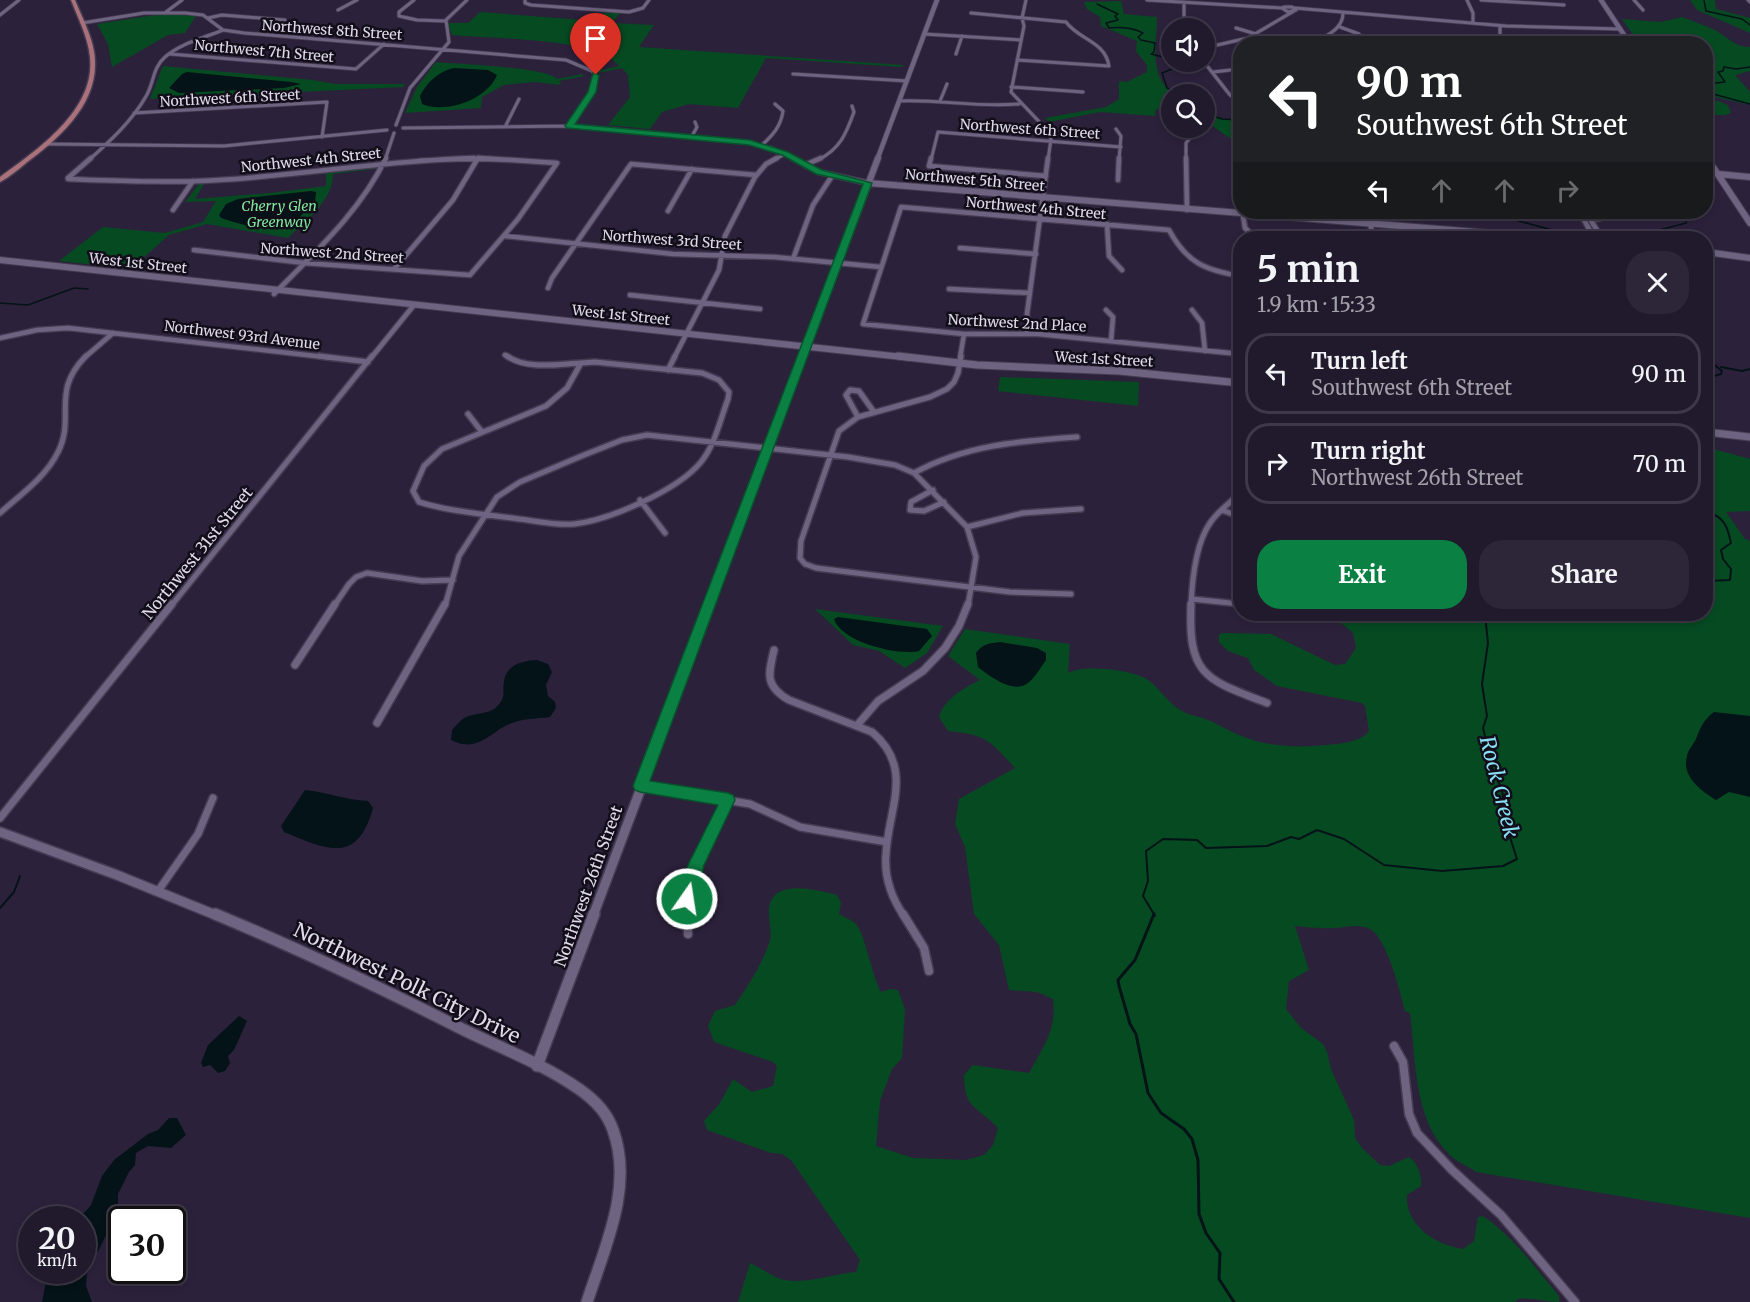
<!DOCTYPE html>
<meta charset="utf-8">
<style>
body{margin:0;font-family:Merriweather,serif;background:#2d2638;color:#f1f3f6;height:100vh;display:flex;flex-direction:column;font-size:22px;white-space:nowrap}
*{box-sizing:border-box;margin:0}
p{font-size:20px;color:#a2a0a9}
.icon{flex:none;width:33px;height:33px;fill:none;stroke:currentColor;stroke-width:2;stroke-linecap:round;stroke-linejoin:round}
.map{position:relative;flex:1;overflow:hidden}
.sheet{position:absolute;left:1233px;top:231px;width:480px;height:390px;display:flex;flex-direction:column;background:#21192c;border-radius:24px;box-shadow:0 3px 9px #0003,0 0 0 2px #3e3848}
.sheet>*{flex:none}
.banner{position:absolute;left:1233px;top:36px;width:480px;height:183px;border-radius:24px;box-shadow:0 3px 9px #0003,0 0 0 2px #3e3848;background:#202124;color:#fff;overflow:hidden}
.tools{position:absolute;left:1161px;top:18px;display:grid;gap:12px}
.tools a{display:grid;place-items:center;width:54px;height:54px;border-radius:50%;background:#21192c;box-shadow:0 3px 9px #0003,0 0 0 2px #3e3848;font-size:30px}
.speed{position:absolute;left:18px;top:1206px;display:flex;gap:12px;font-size:30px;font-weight:700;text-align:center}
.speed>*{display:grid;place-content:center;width:78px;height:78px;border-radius:50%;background:#21192c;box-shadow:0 3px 9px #0003,0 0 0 2px #3e3848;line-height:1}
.speed small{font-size:15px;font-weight:400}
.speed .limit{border:3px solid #111;border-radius:9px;background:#fff;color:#111}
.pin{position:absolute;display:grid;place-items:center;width:51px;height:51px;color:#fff;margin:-62px -26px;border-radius:50% 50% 50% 0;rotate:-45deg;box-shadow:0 0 6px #0007}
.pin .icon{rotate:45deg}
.me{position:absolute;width:66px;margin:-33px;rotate:13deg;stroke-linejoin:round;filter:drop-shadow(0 0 4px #0008)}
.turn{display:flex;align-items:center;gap:21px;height:126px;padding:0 24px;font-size:27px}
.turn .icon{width:78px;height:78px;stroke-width:2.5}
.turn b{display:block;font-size:42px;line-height:51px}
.lanes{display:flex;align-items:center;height:57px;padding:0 24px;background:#0003;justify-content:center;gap:30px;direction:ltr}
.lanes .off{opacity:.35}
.round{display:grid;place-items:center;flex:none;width:63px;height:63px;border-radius:24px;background:#2d2638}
.headline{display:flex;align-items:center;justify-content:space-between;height:102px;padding:0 24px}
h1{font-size:36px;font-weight:700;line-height:45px}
.primary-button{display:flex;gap:12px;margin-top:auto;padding:12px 24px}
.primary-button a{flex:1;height:69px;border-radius:24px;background:#0b8043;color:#fff;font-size:24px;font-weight:700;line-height:69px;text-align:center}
.primary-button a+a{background:#2d2638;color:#f1f3f6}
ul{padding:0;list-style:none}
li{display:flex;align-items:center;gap:18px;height:81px;margin:0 12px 9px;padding:0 12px;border:3px solid #3e3848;border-radius:24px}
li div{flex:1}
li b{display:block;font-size:22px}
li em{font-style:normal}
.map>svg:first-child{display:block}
.green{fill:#064a22}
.water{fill:#041317}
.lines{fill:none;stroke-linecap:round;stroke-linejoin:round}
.stream-far2{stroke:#041317;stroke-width:1.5}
.stream-far1{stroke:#041317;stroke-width:2}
.stream{stroke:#041317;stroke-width:3}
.street-far4-casing{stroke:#453c51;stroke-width:4.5}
.street-far3-casing{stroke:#453c51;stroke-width:7}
.street-far2-casing{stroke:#453c51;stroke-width:8}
.street-far1-casing{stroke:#453c51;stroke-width:10}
.street-casing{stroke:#453c51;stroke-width:11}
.secondary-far4-casing{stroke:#453c51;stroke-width:6}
.secondary-far3-casing{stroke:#453c51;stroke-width:8}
.secondary-far2-casing{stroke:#453c51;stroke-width:9}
.secondary-far1-casing{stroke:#453c51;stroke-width:12}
.secondary-casing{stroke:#453c51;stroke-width:14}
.primary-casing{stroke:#453c51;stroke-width:3}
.street-far4{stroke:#6e6380;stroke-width:3}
.street-far3{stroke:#6e6380;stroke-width:4.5}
.street-far2{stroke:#6e6380;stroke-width:5}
.street-far1{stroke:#6e6380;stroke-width:7}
.street{stroke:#6e6380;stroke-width:8}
.secondary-far4{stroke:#6e6380;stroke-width:4.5}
.secondary-far3{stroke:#6e6380;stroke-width:6}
.secondary-far2{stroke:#6e6380;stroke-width:7}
.secondary-far1{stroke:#6e6380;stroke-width:9}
.secondary{stroke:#6e6380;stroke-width:11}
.primary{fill:#ab717b;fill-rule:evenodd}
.route{fill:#0b8043;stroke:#07532c;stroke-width:1.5}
.labels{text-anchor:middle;stroke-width:5;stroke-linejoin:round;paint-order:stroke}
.far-street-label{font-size:14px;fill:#e0daeb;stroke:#120e19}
.far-park-label{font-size:14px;font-style:italic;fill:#81eb9f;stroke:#120e19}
.street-label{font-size:16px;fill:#e0daeb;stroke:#120e19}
.near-street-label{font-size:20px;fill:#e0daeb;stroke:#120e19}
.near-water-label{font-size:21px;font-style:italic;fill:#89dff5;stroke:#120e19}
</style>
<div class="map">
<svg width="1750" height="1302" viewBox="0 0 1750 1302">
<rect width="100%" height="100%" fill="#2c213b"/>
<path class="green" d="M1690,0H1715L1716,9L1750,18V33L1697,10Z
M1121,1L1124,14L1157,17C1157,45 1148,77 1174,94H1172L1171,111L1156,109L1155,116L1100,112L1049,122L1045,118L1106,107L1119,99V81L1127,82L1147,72V65L1136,51L1137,41L1101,26L1100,17L1087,9L1084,2Z
M480,12L597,21L605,12L620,13L612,23L654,25L639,47L903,65L902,67L766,58L738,108L689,104L662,112L650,129L608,125L630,97L628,75L622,68L599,73L597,71L619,66C599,37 489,39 452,35L447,23H468Z
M173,14L196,16L185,33L168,35L112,67L108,44L97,24L148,16Z
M1682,17C1693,21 1704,25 1715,30C1726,36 1736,48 1750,47V71L1735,75L1750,92V105L1706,95V44L1639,43L1622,19L1661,22Z
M436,62C456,64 547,67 557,79L582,74L584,76L559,81L561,85L535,82L504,85L482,97L481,108L405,113L417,87Z
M163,66L313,80L336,84H405L403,87L259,94L253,104H245L251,94L150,99Z
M1706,100L1718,101L1728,105L1731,113L1725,115H1706Z
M1204,110L1223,119H1240V145L1205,121Z
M374,167L375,169L333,174C333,201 306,220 288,238L207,224L169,235L131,269L59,261L103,227L165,233L203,222L216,201L185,202L199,184H204L195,199L270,193L326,186V172Z
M1000,377L1139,382L1138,406L998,391Z
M1706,447L1750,459V511L1726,512L1745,539L1750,541V1218L1476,1172C1468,1166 1456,1162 1449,1154C1413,1119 1416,1059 1410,1013L1405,1011C1400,992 1387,938 1370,929C1357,923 1346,928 1333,928C1320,929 1307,927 1295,926L1309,970L1289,981L1286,1009L1301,1028L1323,1044L1327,1052L1331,1069L1354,1120L1355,1138L1362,1148L1380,1165L1389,1166L1409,1157C1418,1163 1422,1176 1421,1186L1407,1195C1405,1226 1436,1245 1463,1249L1474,1241L1478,1217L1483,1216C1514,1237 1535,1268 1559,1296V1302C1544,1302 1533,1297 1518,1299L1515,1302H738L750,1263C761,1268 774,1278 785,1280C809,1284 832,1274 856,1272L860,1260L791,1160L782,1154L771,1153L707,1130L704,1121L720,1103L733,1079L752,1092L773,1086L777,1066L773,1062L714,1042L708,1026L715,1011L735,1005C748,986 763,963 770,940C772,932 768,919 769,908C773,878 818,890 837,895L841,903L839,914C844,917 852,920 856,924C865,934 872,976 881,992L890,989L898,990L905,1009L902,1058L892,1069L880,1101L876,1146L913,1158L966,1160L984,1155L993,1145L998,1128C977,1106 964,1109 964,1075L973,1065L1029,1073C1043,1047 1057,1030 1053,999L1037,992L1009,990L999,945L974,914L965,847L955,824L959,799L1015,768C989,740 987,735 948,731L939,717C944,699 964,688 980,680L948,656L965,629L1070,644L1068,673C1085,664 1133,670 1148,680C1162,690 1169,706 1186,713C1193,716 1201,717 1208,720C1218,724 1227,730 1237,734C1266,747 1296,748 1326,745C1339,744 1361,742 1369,731L1365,706L1362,703L1277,686L1254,670L1248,658L1228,651L1219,642V635L1222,633L1271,634L1335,665L1345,664L1356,648L1353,633L1330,614H1706Z
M815,609L943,626L927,653L905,668L879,651L853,645Z"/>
<path class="water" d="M454,68L488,70L497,75C487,100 445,114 422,104L420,96C427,82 439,71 454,68Z
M187,72L291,82L301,84L284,88L179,93L169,88L182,74Z
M311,191L316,192L315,202C306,210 297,221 286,227C272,234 236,223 221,218L219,215L226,204L238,199Z
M838,617L927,629L932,636L919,651C898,656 841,642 834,619Z
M1000,642L1037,648L1046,653V660C1041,667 1033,681 1025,685C1010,692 988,675 978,667L976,653C982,644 990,643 1000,642Z
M537,660L548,664L552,672L546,685L548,696L555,702L556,708L550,717C538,719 524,718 512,723C490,731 479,754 451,740L452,730C456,726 460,720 466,717C478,712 492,715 500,703C506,695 502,690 504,681C507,664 522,661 537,660Z
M1714,712L1750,716V797L1729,792L1716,800C1701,791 1681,776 1687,756C1688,750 1693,745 1696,739C1700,728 1704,719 1714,712Z
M305,790C326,792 346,800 368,801L373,808C357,866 326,849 284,832L281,826Z
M239,1016L247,1021L234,1050L228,1056L230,1063L225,1071L218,1073L210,1065L203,1067L201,1063L208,1045Z
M169,1118H177L186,1135L171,1148L148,1146L136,1153L135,1165L129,1172L118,1194V1208L114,1219L87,1274L86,1286L92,1302H42L48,1271L82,1270V1220L79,1219L91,1205L102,1176L114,1160L148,1134L158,1130Z"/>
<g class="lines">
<path class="stream-far2" d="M1704,0L1706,11L1742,19L1750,25
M1097,4L1118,14L1115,16L1118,20L1106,23L1109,28C1120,27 1133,28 1143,33L1138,37L1141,40L1155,43L1154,52L1151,54L1171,59L1169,64L1173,66L1172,69L1162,73L1167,88L1174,92L1189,87L1193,92L1189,94
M1706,79L1715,83L1725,82L1718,72L1723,71L1724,67L1736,69L1750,67
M1706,87L1713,94L1750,104
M1204,113L1222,119L1240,120
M1240,128L1236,130L1240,133
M1444,212L1480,217L1500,216L1560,232L1568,237
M1649,238L1652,232L1686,223L1688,212
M0,303L28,305L74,288L88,289"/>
<path class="stream-far1" d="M1706,358L1722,371L1721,374L1706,378
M1721,367L1742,371L1750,369
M1706,387L1712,395L1706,401
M1706,496L1713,514C1726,520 1728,530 1731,543L1721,550L1723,559L1731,569L1730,580L1706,581
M0,908L14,892L20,876
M1155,916L1143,896L1148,881L1146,851L1163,839L1197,840L1206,848L1267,846L1291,837L1299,839L1317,830L1344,839L1384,865L1442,871L1503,866L1517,859L1508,831L1502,790L1487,757L1489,753L1483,728L1487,716L1482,684L1488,643L1486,624L1490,614"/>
<path class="stream" d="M1154,914L1135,960L1118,980L1119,986L1130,1024L1136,1034L1148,1093L1161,1113L1184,1129L1192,1139L1198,1160L1199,1214L1206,1233L1220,1253L1219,1279L1234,1302"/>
<g class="street-far4-casing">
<path id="street-far4" d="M414,0L399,12V16L417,20L445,21
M525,0V3L531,5L629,12L643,8L649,0
M1026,0L1022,18L1024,26L1011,92L1048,131L1051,139L1048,160
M1147,0L1282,8
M1467,0L1473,13V23
M1481,0L1564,5
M1634,0L1643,10
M1748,0L1750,2
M1184,2V28
M1284,7H1292L1296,10L1288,12L1282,8Z
M1295,8L1506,26L1620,29
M338,10L357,0
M166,12L182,0
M971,13L1066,22C1079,40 1105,41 1109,66L1017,60
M0,15L19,0
M208,18L222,15L285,20
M82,23L144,13H185L203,15L223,30L244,33L566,60L592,71L595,75L592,92L569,126
M1340,27L1359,34L1365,44
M1236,28L1256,34
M924,34L1021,40
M1313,44C1325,36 1343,30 1343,13
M1421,44L1423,40L1437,39L1467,44
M1487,44L1500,35V26
M1204,48L1248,38L1294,11
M170,54L356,69L384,44
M956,54L962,36
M1204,62L1230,95L1240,102
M1213,72L1240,69
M793,74L907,81
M1011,87L1083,92
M899,101C939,99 979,108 1019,104
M940,101L947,84
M134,113L327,102L322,137
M396,125L410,88L449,42L446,20L467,0
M506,125L519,99
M403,128L569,126L738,141L772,148L795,160
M1116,129L1121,136L1119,160
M692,136L697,127L695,122
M45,144L224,146L387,130
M762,145C773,135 781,126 783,111L775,104
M89,160C110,141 131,122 145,98C154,85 152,68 165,57C181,43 204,38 223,30
M385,160L394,133
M419,160H503
M774,160L785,154
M818,160C840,149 846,134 854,112L852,106
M931,160L938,132L1121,147
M1186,160V143L1190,138"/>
</g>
<g class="street-far3-casing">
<path id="street-far3" d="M792,158L819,172L868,183
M931,158L929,166L1046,176
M1186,158L1187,210
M805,165L821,158
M68,178L91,158
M68,179C118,181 169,183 219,180C305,175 389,160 474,158
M1118,180L1119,158
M173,210L193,181
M668,211L692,169
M1547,212L1597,219L1626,212
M1243,215L1245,228L1256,238
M1583,218L1594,238
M1590,219L1602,238
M1107,224L1109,256L1122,270
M505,236L673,254L774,257L881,267
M1373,238L1369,217L1396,212
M960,248L1036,254
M194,250L305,263L470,275L518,219L557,163L479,158
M793,259L813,205L832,176
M395,268L453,200L478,158
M1240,276C1205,270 1187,263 1169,230L901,207L863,324L964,334H1038L1240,354
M548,288L552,278L631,164L756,175
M949,289L1030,293
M274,294C316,251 359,213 386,158
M630,295L760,309
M1106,310L1113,317L1111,341
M1192,310L1202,323L1205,351
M1027,334V314L1048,158
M0,338L37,330L68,328L333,358
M505,355L510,358
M84,358L113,333
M371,358L414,305
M674,358L719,270L725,236L755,177L766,164L777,158
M960,358L964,334"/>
</g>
<g class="street-far2-casing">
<path id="street-far2" d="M319,356L368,362
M507,356C527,370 558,364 581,363
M961,356L958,373L954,382L947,389L930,397L858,417L839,431L801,541L800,558L805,564L816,568L1010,592L1071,594
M595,362L702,373L719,380L729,392L728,399C720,420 715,445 701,462C678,490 610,520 574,524C556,526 537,521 519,519C485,514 451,512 419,502L413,491L424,466L442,449L546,406L567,388L581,363Z
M668,370L675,356
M468,414L482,432
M858,417L846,395L850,390L859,391L874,412
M914,473C965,445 1020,441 1077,437
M933,490L911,502L910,510L924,511L944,502
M640,500L665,533
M1222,510L1240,517
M0,513C20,495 46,477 58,452C76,417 50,392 86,356
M967,527L1023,513L1081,509
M1192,599L1240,604
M171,606L372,356
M334,606L349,584L356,577L367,573L422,581L453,580
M445,606L459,556L497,497L520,482L584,455L622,440L647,435L848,457L895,465L914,473L967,527L976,557L968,606
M1191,606C1192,580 1195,545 1210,523C1218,511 1230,503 1240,493"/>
</g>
<g class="street-far1-casing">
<path id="street-far1" d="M1191,604C1188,676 1205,679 1267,703
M774,650C768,675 765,686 789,700L872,732C915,768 888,809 886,854C884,877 891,897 904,916
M295,665L335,604
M377,723L445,604
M859,723L878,701L923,671L945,648L959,626L968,604
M641,786L750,804L800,827L887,842
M0,818L172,604
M158,891L198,834L213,798
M687,916C686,875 711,837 728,800"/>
</g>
<g class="street-casing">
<path id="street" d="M687,914L688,934
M903,914L924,948L929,971
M1394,1046L1403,1062L1409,1114L1417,1133L1452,1170L1501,1215L1575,1302"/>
</g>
<g class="secondary-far4-casing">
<path id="secondary-far4" d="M1601,0L1630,44
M1706,156L1708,160
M877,160L937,0"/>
</g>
<g class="secondary-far3-casing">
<path id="secondary-far3" d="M1707,158L1750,223
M1718,174L1750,177
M868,183L1551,238
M1706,252L1750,258
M0,260L912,358
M803,358L878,158"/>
</g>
<g class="secondary-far2-casing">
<path id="secondary-far2" d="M898,356L977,365L1119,371L1240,383
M1706,432L1750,437
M710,606L803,356"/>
</g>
<g class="secondary-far1-casing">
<path id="secondary-far1" d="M0,832L117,875L218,916
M593,916L710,604"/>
</g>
<g class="secondary-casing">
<path id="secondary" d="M215,914C299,949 381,988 462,1029C501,1048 543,1064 579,1089C595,1100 607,1112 613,1130C634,1187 604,1249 587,1302
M537,1066L594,914"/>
</g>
<g class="primary-casing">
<path id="primary" d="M71,0H75C83,20 96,43 95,65C95,107 57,140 26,163C18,170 9,177 0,182V177C37,150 96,110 90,57C88,37 78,18 71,0Z"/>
</g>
<use href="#street-far4" class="street-far4"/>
<use href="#street-far3" class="street-far3"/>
<use href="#street-far2" class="street-far2"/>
<use href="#street-far1" class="street-far1"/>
<use href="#street" class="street"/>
<use href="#secondary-far4" class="secondary-far4"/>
<use href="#secondary-far3" class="secondary-far3"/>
<use href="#secondary-far2" class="secondary-far2"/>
<use href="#secondary-far1" class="secondary-far1"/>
<use href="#secondary" class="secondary"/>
<use href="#primary" class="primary"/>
</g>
<path class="route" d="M593,73L599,75L596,92L575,124L750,140L788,152L822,170L872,183L650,781L728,793L733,795L735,800L704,865L696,899L693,905L687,907L682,905L679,899L688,865L718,805L640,792L635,790L633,786L863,184L816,174L782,155L749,145L567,128L565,126L588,92Z"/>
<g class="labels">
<g class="far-street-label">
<text transform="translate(332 30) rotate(4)" y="5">Northwest 8th Street</text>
<text transform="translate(264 51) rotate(5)" y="5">Northwest 7th Street</text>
<text transform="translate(230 98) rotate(-3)" y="5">Northwest 6th Street</text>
<text transform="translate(1030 129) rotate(4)" y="5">Northwest 6th Street</text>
<text transform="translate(311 160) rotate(-6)" y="5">Northwest 4th Street</text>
<text transform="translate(975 180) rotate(5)" y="5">Northwest 5th Street</text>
<text transform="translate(1036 208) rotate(5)" y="5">Northwest 4th Street</text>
<text transform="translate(672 240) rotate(4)" y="5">Northwest 3rd Street</text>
<text transform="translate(332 253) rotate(4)" y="5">Northwest 2nd Street</text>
<text transform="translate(138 263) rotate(6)" y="5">West 1st Street</text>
<text transform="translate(621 315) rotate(6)" y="5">West 1st Street</text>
<text transform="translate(1017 323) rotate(3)" y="5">Northwest 2nd Place</text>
<text transform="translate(242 335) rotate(7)" y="5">Northwest 93rd Avenue</text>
<text transform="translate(1104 359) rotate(3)" y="5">West 1st Street</text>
</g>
<g class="far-park-label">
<text x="279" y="211">Cherry Glen<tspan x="279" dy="16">Greenway</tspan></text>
</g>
<g class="street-label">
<text transform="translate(197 553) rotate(-51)" y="6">Northwest 31st Street</text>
<text transform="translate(588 886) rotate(-70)" y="6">Northwest 26th Street</text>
</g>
<g class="near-street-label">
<text transform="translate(407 983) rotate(26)" y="7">Northwest Polk City Drive</text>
</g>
<g class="near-water-label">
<text transform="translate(1499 787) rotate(76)" y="7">Rock Creek</text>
</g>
</g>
</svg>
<div class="tools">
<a><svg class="icon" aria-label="sound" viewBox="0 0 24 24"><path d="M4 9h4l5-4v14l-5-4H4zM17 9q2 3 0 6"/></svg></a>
<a><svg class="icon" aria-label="search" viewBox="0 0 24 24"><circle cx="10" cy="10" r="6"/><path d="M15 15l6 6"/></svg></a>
</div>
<div class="speed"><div>20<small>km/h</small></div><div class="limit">30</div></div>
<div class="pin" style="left:596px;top:75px;background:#d93025"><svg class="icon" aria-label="arrive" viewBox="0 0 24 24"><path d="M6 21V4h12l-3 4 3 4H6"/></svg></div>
<svg class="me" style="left:687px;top:899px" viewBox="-20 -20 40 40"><circle r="17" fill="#0b8043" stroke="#fff" stroke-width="3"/><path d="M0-11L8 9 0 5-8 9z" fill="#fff"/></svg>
<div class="banner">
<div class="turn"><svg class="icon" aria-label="left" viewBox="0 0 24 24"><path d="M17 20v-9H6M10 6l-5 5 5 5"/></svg><div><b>90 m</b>Southwest 6th Street</div></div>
<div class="lanes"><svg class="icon" aria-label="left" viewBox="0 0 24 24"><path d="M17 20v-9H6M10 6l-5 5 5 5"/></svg><svg class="icon off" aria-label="ahead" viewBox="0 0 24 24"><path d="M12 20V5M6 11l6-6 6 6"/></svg><svg class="icon off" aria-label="ahead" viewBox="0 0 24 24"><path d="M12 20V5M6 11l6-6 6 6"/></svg><svg class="icon off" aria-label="right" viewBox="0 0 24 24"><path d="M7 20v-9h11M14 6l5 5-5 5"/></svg></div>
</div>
<section class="sheet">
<div class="headline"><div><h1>5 min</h1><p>1.9 km · 15:33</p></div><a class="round"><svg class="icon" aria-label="close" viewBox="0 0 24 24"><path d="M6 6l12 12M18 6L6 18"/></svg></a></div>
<ul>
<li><svg class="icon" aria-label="left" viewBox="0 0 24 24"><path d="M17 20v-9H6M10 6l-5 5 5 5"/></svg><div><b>Turn left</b><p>Southwest 6th Street</p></div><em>90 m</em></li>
<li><svg class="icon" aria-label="right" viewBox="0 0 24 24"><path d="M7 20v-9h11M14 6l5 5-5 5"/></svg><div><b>Turn right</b><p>Northwest 26th Street</p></div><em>70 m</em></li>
</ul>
<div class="primary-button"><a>Exit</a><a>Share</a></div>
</section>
</div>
